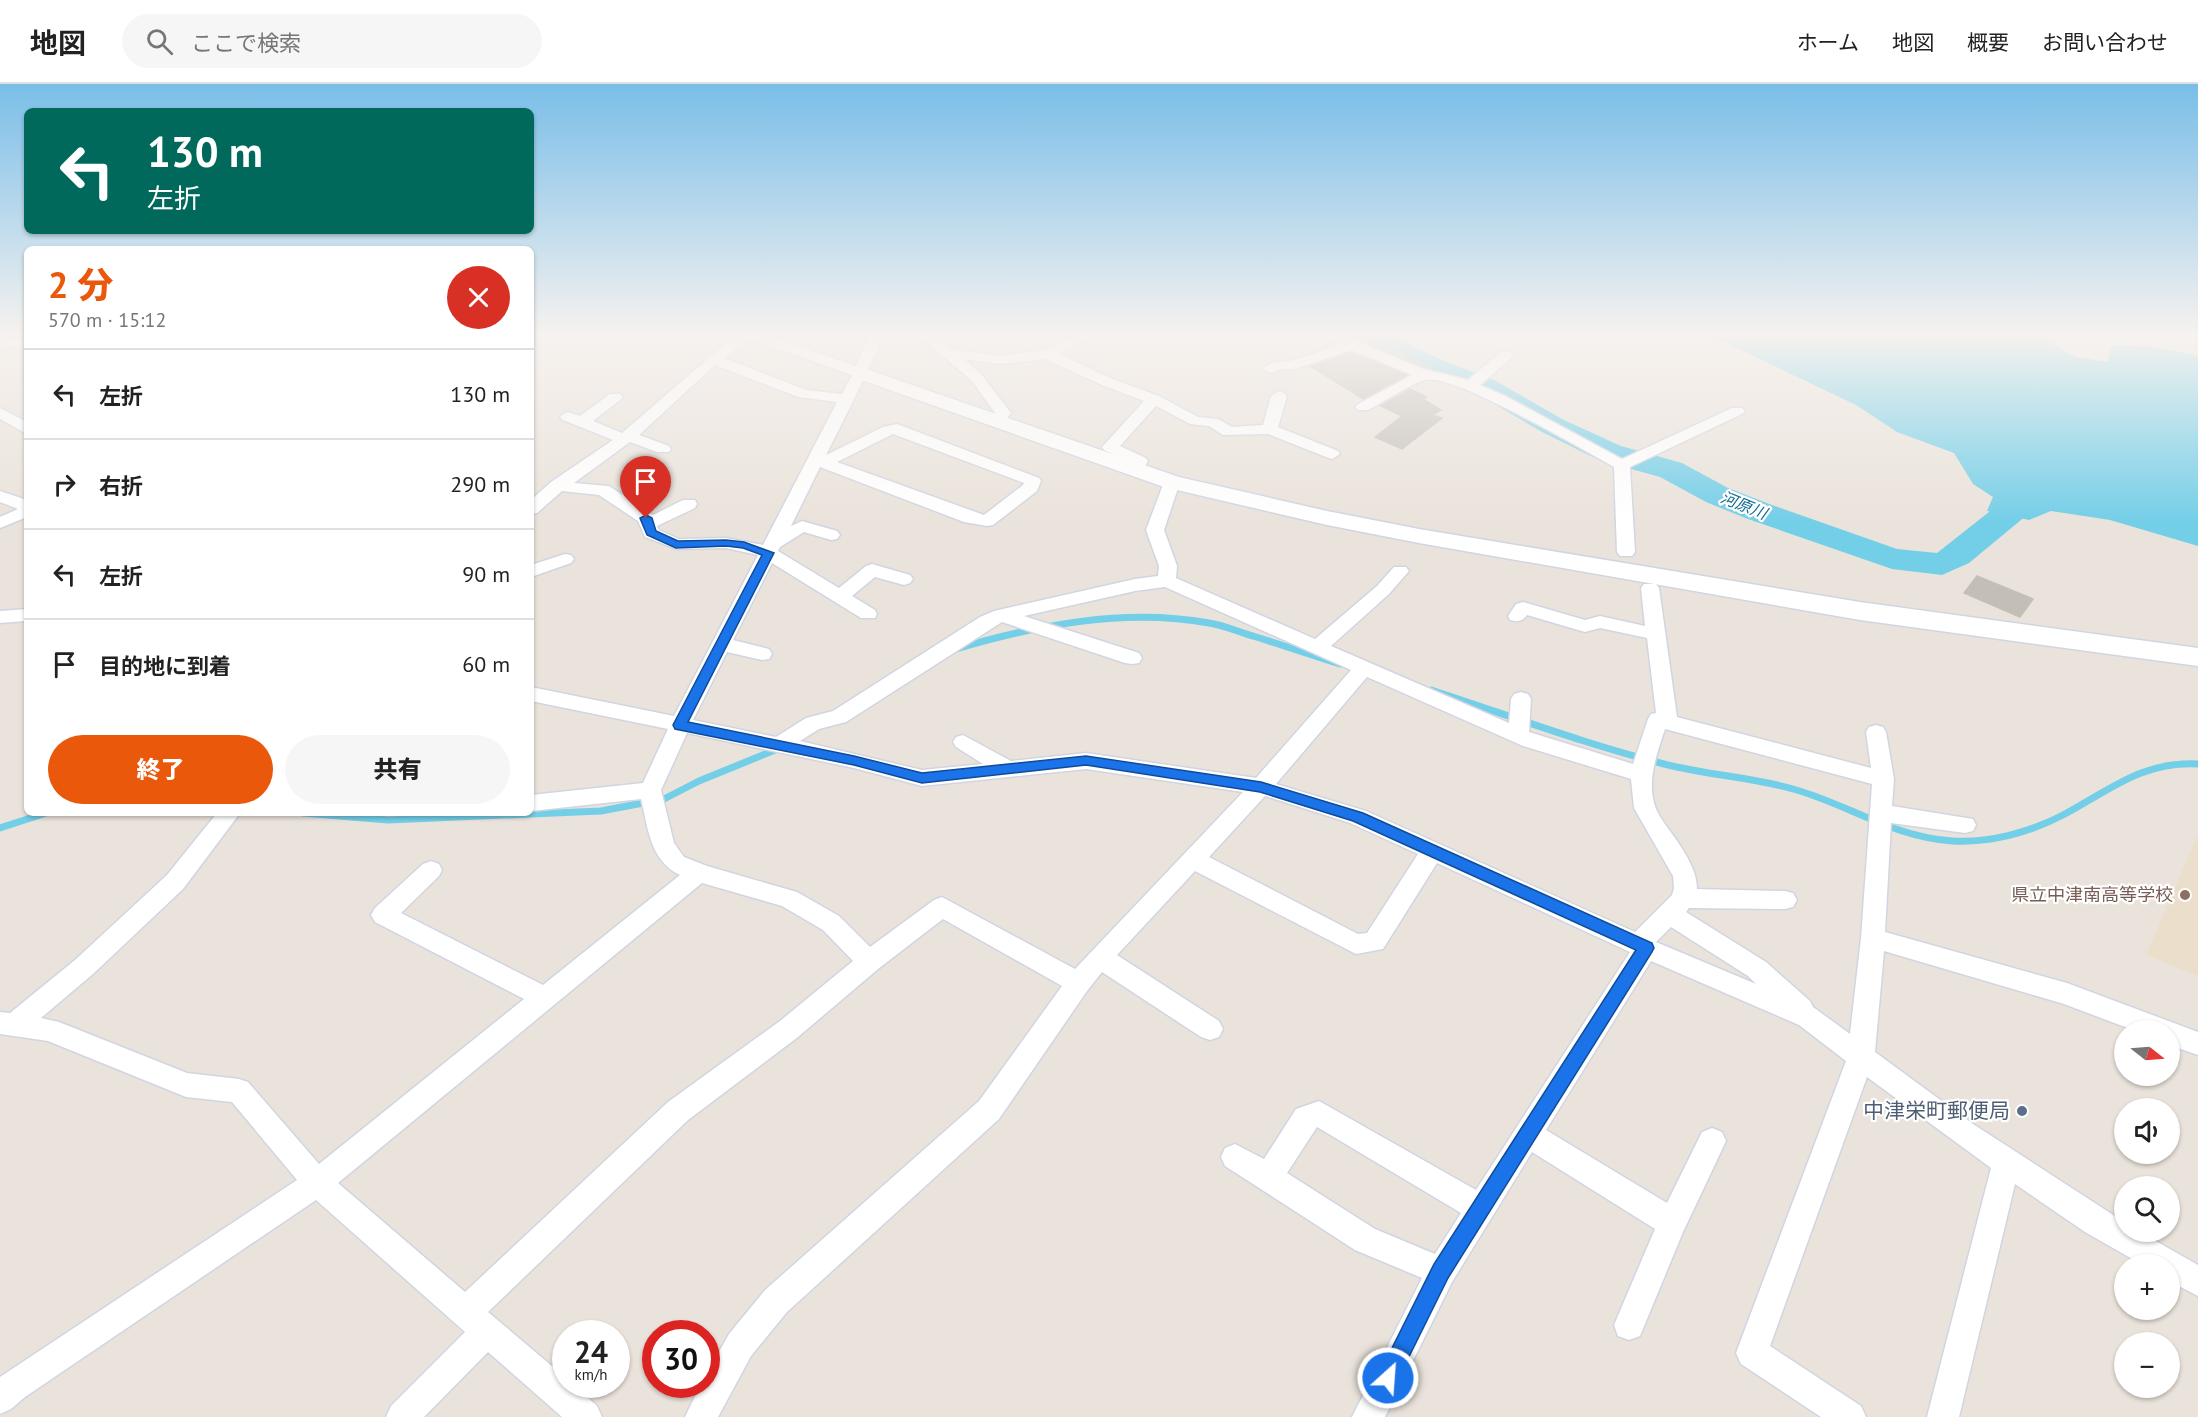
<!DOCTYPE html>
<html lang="ja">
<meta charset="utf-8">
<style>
body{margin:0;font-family:"PT Sans","Noto Sans JP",sans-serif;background:#f6f6f6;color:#222;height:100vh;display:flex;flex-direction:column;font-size:22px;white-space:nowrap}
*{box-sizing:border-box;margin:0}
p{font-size:20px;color:#767676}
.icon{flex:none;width:33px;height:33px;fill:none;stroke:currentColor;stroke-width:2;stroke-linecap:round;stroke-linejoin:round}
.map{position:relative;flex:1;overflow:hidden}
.drawer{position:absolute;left:24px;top:162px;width:510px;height:570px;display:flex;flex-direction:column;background:#fff;border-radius:9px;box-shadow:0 2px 4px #0004}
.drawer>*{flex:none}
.top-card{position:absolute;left:24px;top:24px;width:510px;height:126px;border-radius:9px;box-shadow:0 2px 4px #0004;background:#00695c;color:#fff;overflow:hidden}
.needle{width:39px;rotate:107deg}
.buttons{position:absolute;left:2114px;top:936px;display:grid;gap:12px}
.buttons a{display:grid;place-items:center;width:66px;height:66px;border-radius:50%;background:#fff;box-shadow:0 2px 4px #0004;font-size:30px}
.speed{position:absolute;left:552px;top:1236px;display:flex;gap:12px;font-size:30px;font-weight:700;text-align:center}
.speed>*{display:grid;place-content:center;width:78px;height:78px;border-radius:50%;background:#fff;box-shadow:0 2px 4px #0004;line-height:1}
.speed small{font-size:15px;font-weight:400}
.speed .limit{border:9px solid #d22;background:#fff;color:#111}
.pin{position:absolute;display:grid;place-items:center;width:51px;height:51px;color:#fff;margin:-62px -26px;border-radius:50% 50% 50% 0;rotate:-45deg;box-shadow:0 0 6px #0007}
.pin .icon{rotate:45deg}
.me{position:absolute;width:66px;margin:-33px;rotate:26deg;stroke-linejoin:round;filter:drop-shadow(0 0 4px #0008)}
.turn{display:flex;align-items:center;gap:21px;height:126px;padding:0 24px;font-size:27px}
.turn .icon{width:78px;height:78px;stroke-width:2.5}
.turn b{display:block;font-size:42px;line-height:51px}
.round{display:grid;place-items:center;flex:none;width:63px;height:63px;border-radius:32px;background:#f6f6f6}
.summary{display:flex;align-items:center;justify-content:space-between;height:102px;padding:0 24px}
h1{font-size:36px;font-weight:800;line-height:45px;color:#ea580c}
.primary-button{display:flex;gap:12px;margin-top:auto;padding:12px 24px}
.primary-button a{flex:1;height:69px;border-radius:36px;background:#ea580c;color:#fff;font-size:24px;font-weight:800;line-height:69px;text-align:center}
.primary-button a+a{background:#f6f6f6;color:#222}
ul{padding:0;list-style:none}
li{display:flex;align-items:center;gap:18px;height:90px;padding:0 24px;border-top:2px solid #e0e0e0}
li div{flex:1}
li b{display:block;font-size:22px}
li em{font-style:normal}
header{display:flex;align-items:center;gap:36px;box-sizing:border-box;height:84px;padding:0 30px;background:#fff;border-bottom:2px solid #e0e0e0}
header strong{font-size:28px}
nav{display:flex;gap:33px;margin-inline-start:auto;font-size:21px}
.search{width:420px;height:54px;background:#f6f6f6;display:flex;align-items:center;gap:15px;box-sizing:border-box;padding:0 21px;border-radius:33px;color:#767676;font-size:22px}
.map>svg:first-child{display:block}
.education{fill:#ebdfcb}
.water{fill:#73cee8}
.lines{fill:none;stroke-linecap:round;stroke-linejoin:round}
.stream{stroke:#73cee8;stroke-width:7}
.river{fill:#73cee8;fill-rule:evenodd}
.building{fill:#c3beb7;stroke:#c6bfb5;stroke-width:1.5}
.street-casing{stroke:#d1d5e1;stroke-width:3}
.secondary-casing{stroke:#d1d5e1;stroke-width:3}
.street{fill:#fff;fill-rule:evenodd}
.secondary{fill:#fff;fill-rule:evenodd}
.route{fill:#1a73e8;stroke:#114b97;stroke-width:1.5}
.education-dot{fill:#8d6e63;stroke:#fff;stroke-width:2}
.service-dot{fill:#5c6f8a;stroke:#fff;stroke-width:2}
.labels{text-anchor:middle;stroke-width:4.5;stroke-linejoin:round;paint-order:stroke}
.far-water-label{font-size:16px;font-style:italic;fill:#146c92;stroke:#fff}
.education-label{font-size:18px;fill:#785e54;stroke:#fff;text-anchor:end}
.near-service-label{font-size:21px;fill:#4e5e75;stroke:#fff;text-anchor:end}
</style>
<header>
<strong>地図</strong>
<div class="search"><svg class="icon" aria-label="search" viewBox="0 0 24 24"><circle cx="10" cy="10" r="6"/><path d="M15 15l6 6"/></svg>ここで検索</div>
<nav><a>ホーム</a><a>地図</a><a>概要</a><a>お問い合わせ</a></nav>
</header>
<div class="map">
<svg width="2198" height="1333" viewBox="0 0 2198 1333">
<rect width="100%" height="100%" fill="#eae3db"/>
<path class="education" d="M2198,751V892L2146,871Z"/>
<path class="water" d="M1712,252H2038L2075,273L2108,278L2112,261L2154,263L2198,272V462L2110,436L2051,427L2029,436L1987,427L1993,413L1973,400L1954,369L1897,348L1856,321Z"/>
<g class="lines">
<path class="stream" d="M956,565C1037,541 1124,524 1209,539C1224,541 1238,548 1253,552C1282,561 1311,571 1340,580
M1431,606C1508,631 1585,660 1664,680C1707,691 1751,693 1793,705C1848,720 1892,753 1952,757C1989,759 2028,749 2061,732C2109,707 2141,677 2198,680
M303,729L388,736L601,727L664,715L699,697L780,664
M0,744L46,729"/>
<path class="river" d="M1358,252H1393L1446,278L1494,296L1564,336L1621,362L1682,379L1728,404L1772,421L1897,465L1937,469L2003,417L2027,381L2038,379L2049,381L2054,388L2027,431L1969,479L1942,491L1892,485L1748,435L1706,418L1660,393L1599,376L1542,348L1474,308L1426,290L1362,258Z"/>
</g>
<path class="building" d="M1361,252H1365L1432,285L1355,254Z
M1352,268L1407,291L1363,315L1310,282Z
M1410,305L1427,313L1423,315L1441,326L1432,331L1442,334L1402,365L1375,353L1402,332L1381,322Z
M1977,492L2033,515L2020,533L1964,509Z"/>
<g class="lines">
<g class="street-casing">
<path id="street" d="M734,252H769L856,282L869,252H883L867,289L826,371L883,343L897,340L1039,394L1041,397L1037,407L993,441L987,442L964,438L820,383L791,442L802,437L837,447L840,451L837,455L831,456L804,448L780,463L778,467L839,504L866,482L872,480L910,491L913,495L910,499L904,501L875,493L852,512L875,526L877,530L875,534H861L772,479L733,556L769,565L772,570L769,575L762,576L727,568L693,636L776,653L806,634L833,627L980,533L994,527L1135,495L1158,492L1159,482L1146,446L1164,398L1172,393L1180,398L1164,446L1177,482L1176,494L1315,555L1377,502L1394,483H1406L1409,487L1389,510L1331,562L1509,639L1511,615L1514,610L1521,608L1528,610L1531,615L1529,648L1633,680L1648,635L1651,630L1656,629L1647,554L1600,544L1585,548L1527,531C1522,538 1518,538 1510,536L1508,532L1516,520L1523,518L1585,536L1600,532L1645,542L1641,504L1644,500H1656L1659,504L1677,633L1871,684L1866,648L1869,643L1876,641L1883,643L1886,648L1894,695L1892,722L1973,735L1976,741L1973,747L1965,749L1891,739L1885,848L2067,899L2198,948V971L2169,961V946H2133L2064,920L1884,867L1875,968L1973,1040L2124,1138V1148H2140L2198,1181V1212L2169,1197V1180H2141L2085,1148L2015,1100L1959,1333H1927L1991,1084L1867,993L1770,1262L1861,1322L1866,1333H1821L1741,1280L1736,1269L1846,977L1799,941L1651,877L1546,1046L1667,1119L1702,1048L1712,1044L1722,1048L1726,1057L1683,1148L1640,1252L1629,1256L1618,1252L1614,1241L1655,1145L1532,1068L1452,1198L1385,1333H1352L1422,1194L1355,1166L1225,1082L1221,1073L1225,1064L1235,1060L1264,1075L1296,1025L1319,1017L1476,1106L1630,868L1437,779L1383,865L1356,870L1195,787L1117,871L1219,937L1223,945L1219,953L1210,956L1201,953L1102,888L1087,907L999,1035L787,1228L751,1272L718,1333H685L701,1300H706V1291L729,1250L765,1206L979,1017L1062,902L943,835L878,885L798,953L688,1036L488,1228L566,1294V1300H573L597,1322L602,1333H562L488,1268L424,1333H386L391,1322L465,1248L316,1116L25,1313L11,1325L0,1330V1293L3,1291L297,1096L232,1018L186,1013L48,957L0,950V928L10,929L75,876L167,791L217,729H240L183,805L93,890L41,934L59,938L187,989L239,995L248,998L319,1080L524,915L375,838L371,831L375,824L423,780L431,777L439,780L442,786L439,792L401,829L543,901L680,791C650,777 648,744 641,715L531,727V711L643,699L668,645L531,617V603L674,632L758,471L726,464L677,465L645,453L638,437L599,411L562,407L537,429L531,430V416L551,398L613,356L563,336L560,333L563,330L568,328L580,332L610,310H620L623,313L620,316L593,337L622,349ZM750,253L751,255L852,291L842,310L806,306L724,274ZM715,281L798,313L837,318L763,461L726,454L679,455L659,446L657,442L695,424L697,420L695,416H683L653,431L609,402L574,399L630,358L657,368H669L671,365L669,362L639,351ZM893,350L1024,399L1023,401L984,431L837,378ZM1165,503L1351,586L1256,694L1086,669L1011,677L963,651L956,653L953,658L956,663L983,680L922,686L800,657L819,645L846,638L1002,538L1125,579L1132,580L1139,579L1142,574L1139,569L1024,532L1135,507ZM1367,593L1523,662L1631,695L1634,724L1673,792L1674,804L1672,811L1635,848L1366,727L1276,700ZM1665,645L1872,700L1861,854L1850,950L1813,923L1810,917L1766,878L1686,828L1689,824L1785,825L1793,823L1797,816L1793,809L1785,807L1697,805C1697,790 1690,778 1683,766C1676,754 1666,743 1659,731C1644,704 1656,672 1665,645ZM687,649L854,684L922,702L1086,685L1243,708L1075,885L942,813L934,816L870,863L839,832L797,808L707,782L684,773L674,759L661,706ZM1265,712L1350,739L1418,770L1367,849L1358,850L1209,773ZM702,799L782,822L823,846L853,877L780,937L668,1018L465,1208L338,1099ZM1671,843L1748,892L1756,900L1656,858ZM1317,1043L1461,1129L1435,1170L1375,1145L1287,1089Z
M920,252H935L951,265L999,272L1044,266L1075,252H1093L1059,270L1112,295L1159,312L1198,333L1218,335L1232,343L1263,341L1271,312L1279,307L1284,309L1287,312L1278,343L1338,367L1340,370L1332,375L1326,373L1268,350L1223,351L1209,342L1190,340L1156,322L1120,362L1146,374L1148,377L1141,388H1129L1127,385L1131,379L1104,366L1102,363L1144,317L1102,301L1045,275L999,280L964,275L982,291L1011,329L1002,340H992L989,337L995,329L972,297Z
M1325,252H1344L1423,285L1468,296L1501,268H1511L1513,271L1511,274L1480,301L1505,312L1622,375L1732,324H1742L1745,327L1742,330L1630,383L1635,468L1632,472H1620L1617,468L1614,383C1583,366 1453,289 1426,296C1411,299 1383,319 1368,326H1358L1355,323L1358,320L1412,291L1352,266L1292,286L1283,285L1270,289L1263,285C1271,276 1283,279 1294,276C1309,272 1324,266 1339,260Z
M0,253L27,256V264L0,261Z
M0,324L27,338V350L0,335Z
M0,407L27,416V433L0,444V433L18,425L0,418Z
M565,470L571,471L574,475L571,479L531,493V481Z
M27,525V537L0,539V527Z"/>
</g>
<g class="secondary-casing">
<path id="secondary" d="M860,283L1179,393L1327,427L1419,445L1860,518L2198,564V582L1860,536L1419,459L1327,441L1164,403L853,293L850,289L853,285Z"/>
</g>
<use href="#street" class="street"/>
<use href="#secondary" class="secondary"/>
</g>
<linearGradient id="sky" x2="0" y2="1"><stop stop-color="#79bee8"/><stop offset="0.57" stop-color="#f6f2ef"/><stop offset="1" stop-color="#f6f2ef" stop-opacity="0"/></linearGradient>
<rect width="2198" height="439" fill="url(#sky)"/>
<path class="route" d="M646,431L652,434L656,447L678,457L726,456L744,458L774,469L688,638L854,672L922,689L1086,672L1261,698L1363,729L1652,859L1654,864L1652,868L1448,1194L1395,1301L1388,1304L1380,1301L1377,1294L1434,1180L1636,866L1353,737L1260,708L1086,681L922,699L854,681L675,645L673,641L762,471L743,464L726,462L676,464L647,451L640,434Z"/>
<circle class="education-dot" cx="2185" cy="811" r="6"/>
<circle class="service-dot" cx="2022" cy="1027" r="6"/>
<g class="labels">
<g class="far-water-label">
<text transform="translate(1744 421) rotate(22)" y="6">河原川</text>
</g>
<g class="education-label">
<text x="2173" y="817">県立中津南高等学校</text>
</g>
<g class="near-service-label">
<text x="2010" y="1034">中津栄町郵便局</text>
</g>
</g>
</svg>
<div class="buttons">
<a><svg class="needle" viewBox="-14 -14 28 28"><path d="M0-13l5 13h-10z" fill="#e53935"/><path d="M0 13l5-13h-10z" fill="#767676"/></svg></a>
<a><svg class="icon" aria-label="sound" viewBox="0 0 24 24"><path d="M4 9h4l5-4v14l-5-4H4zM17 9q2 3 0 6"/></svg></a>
<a><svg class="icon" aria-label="search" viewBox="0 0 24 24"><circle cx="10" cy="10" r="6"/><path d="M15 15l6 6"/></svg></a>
<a>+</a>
<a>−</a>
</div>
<div class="speed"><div>24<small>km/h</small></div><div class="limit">30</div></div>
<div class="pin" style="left:646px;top:434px;background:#d93025"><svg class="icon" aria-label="arrive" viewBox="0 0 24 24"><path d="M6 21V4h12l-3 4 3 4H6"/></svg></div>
<svg class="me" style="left:1388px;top:1294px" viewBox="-20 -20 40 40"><circle r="17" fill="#1a73e8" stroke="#fff" stroke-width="3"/><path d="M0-11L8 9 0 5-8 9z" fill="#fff"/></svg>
<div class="top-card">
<div class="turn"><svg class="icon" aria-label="left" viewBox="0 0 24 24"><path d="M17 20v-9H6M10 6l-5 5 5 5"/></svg><div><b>130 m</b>左折</div></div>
</div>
<section class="drawer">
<div class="summary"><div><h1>2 分</h1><p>570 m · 15:12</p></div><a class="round" style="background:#d93025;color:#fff"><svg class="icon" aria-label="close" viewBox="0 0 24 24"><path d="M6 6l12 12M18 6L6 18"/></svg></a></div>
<ul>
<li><svg class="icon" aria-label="left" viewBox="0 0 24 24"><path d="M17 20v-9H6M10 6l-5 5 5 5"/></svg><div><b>左折</b></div><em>130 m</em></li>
<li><svg class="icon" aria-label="right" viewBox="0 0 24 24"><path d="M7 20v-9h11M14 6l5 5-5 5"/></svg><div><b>右折</b></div><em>290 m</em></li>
<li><svg class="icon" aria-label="left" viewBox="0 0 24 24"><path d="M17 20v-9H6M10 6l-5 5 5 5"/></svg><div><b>左折</b></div><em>90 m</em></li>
<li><svg class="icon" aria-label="arrive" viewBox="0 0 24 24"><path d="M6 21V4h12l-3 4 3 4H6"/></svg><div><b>目的地に到着</b></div><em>60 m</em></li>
</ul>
<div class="primary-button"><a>終了</a><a>共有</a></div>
</section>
</div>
